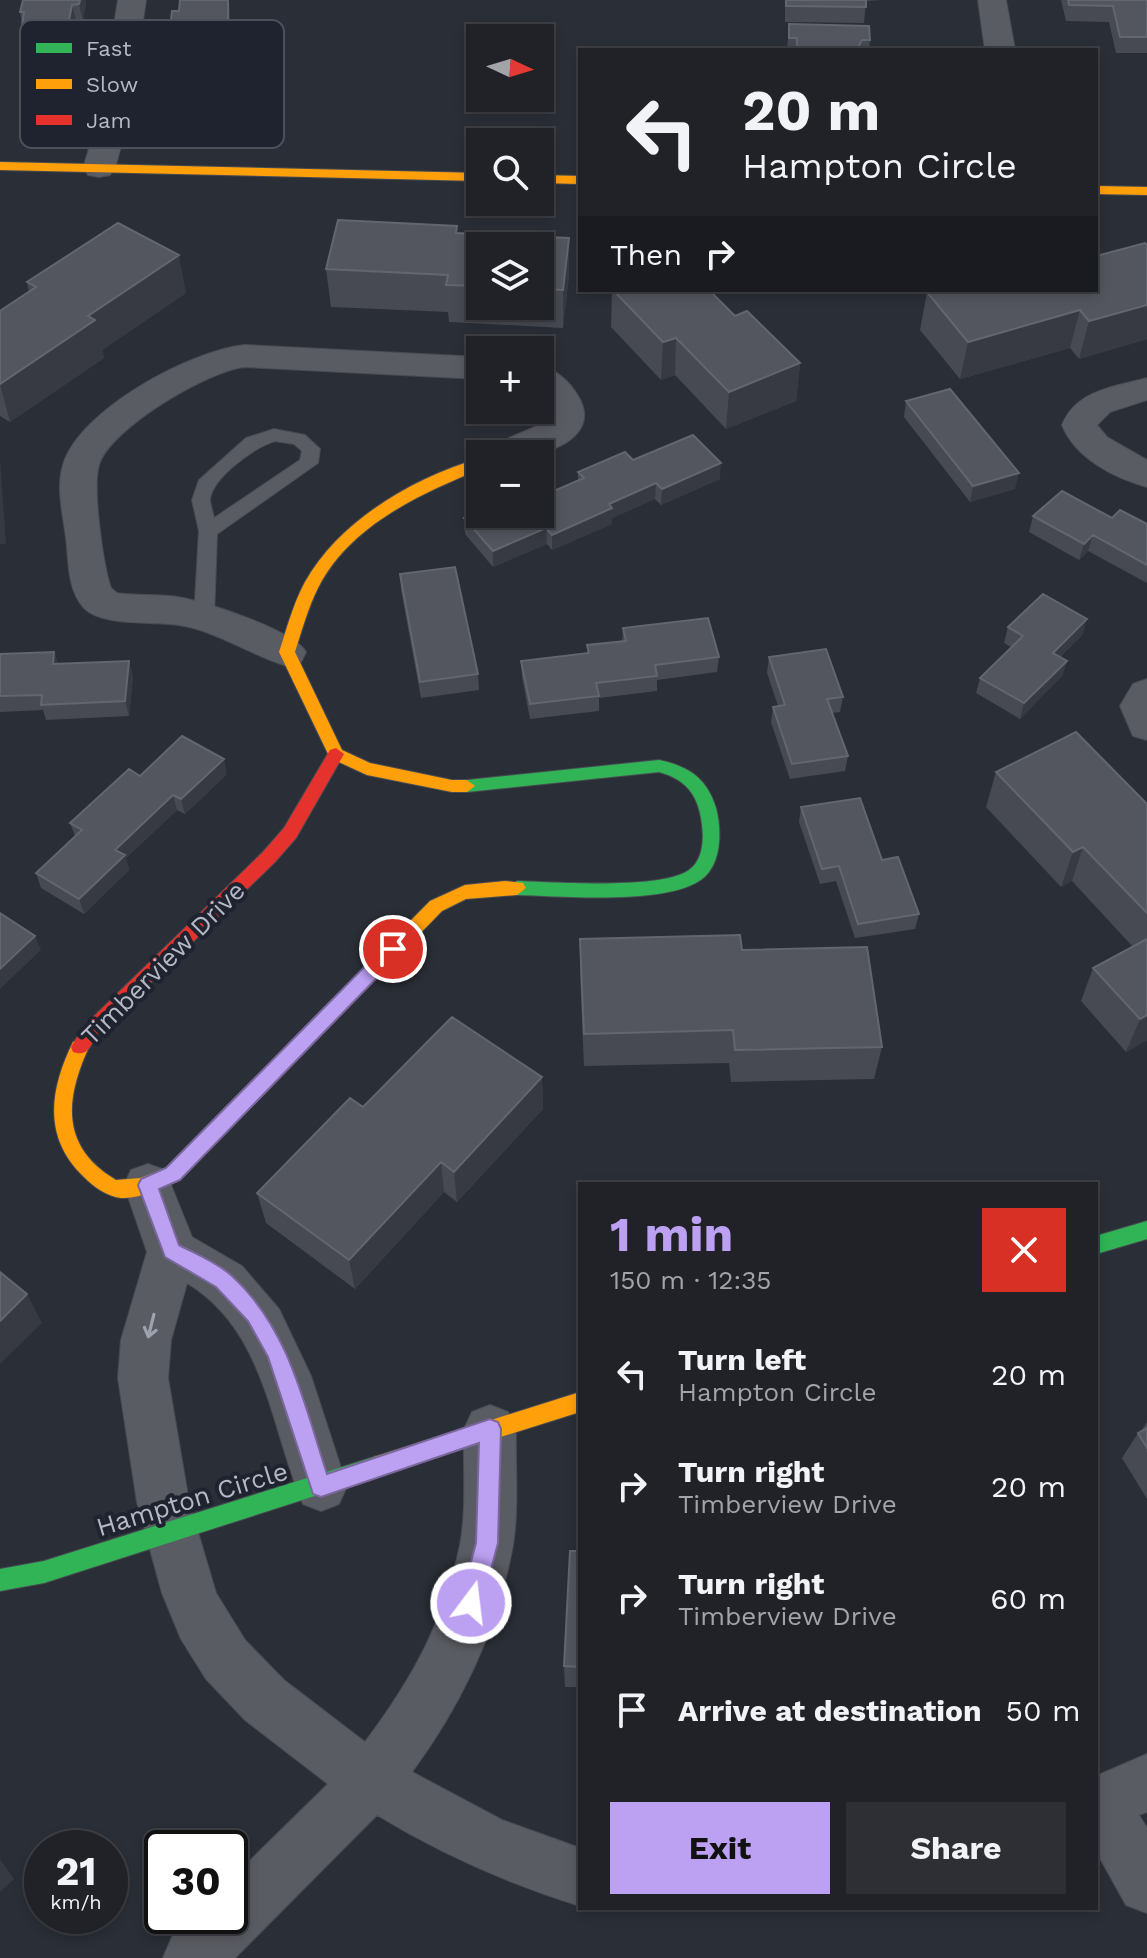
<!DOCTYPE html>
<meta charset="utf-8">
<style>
body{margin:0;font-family:"Work Sans",sans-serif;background:#2d2f34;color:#f1f3f6;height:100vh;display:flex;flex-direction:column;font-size:30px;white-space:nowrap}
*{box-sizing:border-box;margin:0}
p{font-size:26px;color:#a2a4a8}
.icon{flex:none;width:44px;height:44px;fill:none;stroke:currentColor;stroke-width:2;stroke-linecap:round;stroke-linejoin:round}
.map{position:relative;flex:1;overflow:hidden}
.sheet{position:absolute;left:578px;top:1182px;width:520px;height:728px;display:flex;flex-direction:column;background:#202228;border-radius:0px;box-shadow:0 4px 12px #0003,0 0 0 2px #3d3f45}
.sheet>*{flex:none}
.banner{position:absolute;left:578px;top:48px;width:520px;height:244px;border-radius:0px;box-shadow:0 4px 12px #0003,0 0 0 2px #3d3f45;background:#202228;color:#f1f3f6;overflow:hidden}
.needle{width:52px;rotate:94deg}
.buttons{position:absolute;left:466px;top:24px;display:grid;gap:16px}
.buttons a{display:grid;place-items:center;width:88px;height:88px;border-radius:0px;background:#202228;box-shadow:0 4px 12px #0003,0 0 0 2px #3d3f45;font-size:40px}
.speed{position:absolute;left:24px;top:1830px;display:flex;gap:16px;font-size:40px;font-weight:700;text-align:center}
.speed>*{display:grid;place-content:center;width:104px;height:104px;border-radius:50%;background:#202228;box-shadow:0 4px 12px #0003,0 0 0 2px #3d3f45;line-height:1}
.speed small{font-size:20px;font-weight:400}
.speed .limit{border:4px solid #111;border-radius:12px;background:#fff;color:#111}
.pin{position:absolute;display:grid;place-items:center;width:68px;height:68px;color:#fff;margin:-34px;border:4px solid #fff;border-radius:50%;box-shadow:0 2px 8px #0007}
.me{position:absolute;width:88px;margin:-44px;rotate:15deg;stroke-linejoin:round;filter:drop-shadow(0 0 6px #0008)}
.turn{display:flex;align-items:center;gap:28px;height:168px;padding:0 32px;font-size:36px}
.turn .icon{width:104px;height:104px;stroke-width:2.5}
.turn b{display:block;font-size:56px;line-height:68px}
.then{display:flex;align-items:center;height:76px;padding:0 32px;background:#0003;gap:16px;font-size:30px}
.round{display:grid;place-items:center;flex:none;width:84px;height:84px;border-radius:0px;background:#2d2f34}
.headline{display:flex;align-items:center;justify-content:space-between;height:136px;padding:0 32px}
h1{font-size:48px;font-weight:700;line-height:60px;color:#bca0f2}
.primary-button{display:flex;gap:16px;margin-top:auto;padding:16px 32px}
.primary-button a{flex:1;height:92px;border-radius:0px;background:#bca0f2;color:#111;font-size:32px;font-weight:700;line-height:92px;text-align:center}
.primary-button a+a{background:#2d2f34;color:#f1f3f6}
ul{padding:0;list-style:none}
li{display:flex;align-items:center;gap:24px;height:112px;padding:0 32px}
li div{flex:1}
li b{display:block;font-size:30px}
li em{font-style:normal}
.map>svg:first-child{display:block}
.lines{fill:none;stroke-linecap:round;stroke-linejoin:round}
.lane-casing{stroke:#484b53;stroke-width:2}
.street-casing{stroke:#484b53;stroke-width:2}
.fast-casing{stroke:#484b53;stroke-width:2}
.slow-casing{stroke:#484b53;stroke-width:2}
.jam-casing{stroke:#484b53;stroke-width:2}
.lane{fill:#5a5c63;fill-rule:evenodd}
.street{fill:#5a5c63;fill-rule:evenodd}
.fast{fill:#30b455;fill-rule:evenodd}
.slow{fill:#ff9f0a;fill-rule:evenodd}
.jam{fill:#e5322d;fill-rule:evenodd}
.wall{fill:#474a53;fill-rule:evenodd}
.shaded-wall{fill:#373a42}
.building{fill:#53565f;stroke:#62666f;stroke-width:2}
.oneway{stroke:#9ea2ad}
.route{fill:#bca0f2;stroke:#7a689d;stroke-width:2}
.labels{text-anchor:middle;stroke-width:8;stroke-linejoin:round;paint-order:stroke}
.street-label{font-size:26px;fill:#b5b9c6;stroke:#1f232f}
.key{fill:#1f232f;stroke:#4c505c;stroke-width:2}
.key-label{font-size:22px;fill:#b5b9c6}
</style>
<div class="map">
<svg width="1147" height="1958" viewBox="0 0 1147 1958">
<rect width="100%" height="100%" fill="#2a2e36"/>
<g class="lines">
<g class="lane-casing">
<path id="lane" d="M274,429L305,435L320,449L318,463L217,534L214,618L204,625L197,623L194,618L199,531L192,500L199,480L246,438ZM275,441L294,444L302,451L300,460L214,518C213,512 210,505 210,499C213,477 255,447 275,441Z"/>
</g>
<g class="street-casing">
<path id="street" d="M118,0H146L129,117L115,168L110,175L99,177L88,175L83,168L99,117Z
M978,0H1006L1015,50H985Z
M245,345L480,357V379L245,367C209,370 109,429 99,465C92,487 103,565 111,588L117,593C137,596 158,594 178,597C206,602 294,630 306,652L301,662L287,666C250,655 217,631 179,625C154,621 102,627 84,608C67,589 69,562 66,538C63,515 56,488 63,465C79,410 191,350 245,345Z
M540,366C557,370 569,381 578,396C598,429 565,448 536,454C520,457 501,454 485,454L490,446L549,421L548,405L540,395Z
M1147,378V400L1110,412L1097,425L1107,437L1147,460V487C1114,478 1075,458 1062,425C1076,390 1114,387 1147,378Z
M1147,679V740L1133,736L1120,706L1133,684Z
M148,1164L165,1170L192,1237L242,1266L279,1309L311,1376L347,1486L339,1504L321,1511L303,1504C270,1427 266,1331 187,1283L171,1340L168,1378L189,1502L216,1593L245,1640L284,1680L365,1742C411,1681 444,1622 460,1545C467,1509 463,1466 464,1429L472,1412L490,1405L508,1412L516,1429C515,1466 519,1508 513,1545C498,1628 462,1704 412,1772L502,1820L580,1848V1906C509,1884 441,1854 377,1815L235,1958H163L172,1937L193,1916H230V1880L328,1784L245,1720L206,1679L181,1639L162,1593L137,1502L118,1378L121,1340L147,1252L124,1185L131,1170Z
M1147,1754V1812L1139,1815L1147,1828V1913L1126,1905L1096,1851V1776Z"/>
</g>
<g class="fast-casing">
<path id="fast" d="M659,760C688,766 707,778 716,808C722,831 722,867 699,881C662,905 562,896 517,895L508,888L517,881C553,882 661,890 689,870C706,858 704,831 700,813C695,790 681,778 659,772L467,792L459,786L467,780Z
M1147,1221V1239L1096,1254V1236Z
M377,1456L384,1459L388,1466L384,1473L377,1476L44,1583L0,1591V1569L44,1561Z"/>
</g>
<g class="slow-casing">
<path id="slow" d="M0,162L480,173V181L0,170Z
M540,175L580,176V184L540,183Z
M1096,186L1147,187V195L1096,194Z
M480,458V469C419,495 350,525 318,588C308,608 302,630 295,652L342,750L370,763L452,780H467L475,786L467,792H452L367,775L330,758L279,652C287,628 293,604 305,582C340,520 413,478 480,458Z
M505,881L523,883L526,888L517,895L466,899L442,911L180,1180C162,1188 141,1199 121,1198C106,1196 94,1187 84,1177C42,1137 50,1089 73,1042L80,1039L87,1042L89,1047C65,1099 60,1147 116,1180L140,1178L166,1168L430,901L465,885Z
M580,1392V1412L377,1476L370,1473L366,1466L370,1459L377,1456Z"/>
</g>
<g class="jam-casing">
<path id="jam" d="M336,748L344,754L296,838L275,862L96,1036C90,1047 87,1057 73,1052L71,1047L84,1026L263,852L284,828L330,750Z"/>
</g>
<use href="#lane" class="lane"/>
<use href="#street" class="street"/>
<use href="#fast" class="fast"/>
<use href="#slow" class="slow"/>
<use href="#jam" class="jam"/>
</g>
<path class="wall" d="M23,0H85L86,3L83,20H76L72,41L25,42L20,12Z
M785,0H881L866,1L864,23L785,22Z
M1061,0H1147V53H1116L1109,22L1066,21Z
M230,6V41H222L227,71L225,93L221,95L165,97L162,81L172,63L174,44H172L170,28L179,11Z
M789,24L870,40L869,49L892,50H787Z
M338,220L457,226V233L569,238V275L563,328L449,322L448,312L331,307L326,269ZM480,246H540V306H480Z
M1147,245V339L1079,359L1070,348L960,379L920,330L927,292L1096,290Z
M27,282L186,293L102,350L104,358L10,422L0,416V311L29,292Z
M612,290H709L735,316L800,363L796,401L726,429L675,375L661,380L611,327Z
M906,401L1015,489L970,502L904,417Z
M633,460L720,479L661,505L655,499L612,518V524L552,550L547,544L493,567L465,534L464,518L540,514L578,481V472Z
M1033,516L1112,518L1147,524V583L1088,551L1079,560L1029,532Z
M400,574L478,674L479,690L421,698L401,590Z
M1008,627L1083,634L1060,657L1067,661L1062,676L1020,719L976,693L980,678L1011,647L1004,643Z
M623,628L719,657L717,672L657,680V691L599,698V711L530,719L522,677L521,661L587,653V645L622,641Z
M54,652L58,664L133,676L129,716L46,720L43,710L0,712V654Z
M769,657L843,697L840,712L832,713L848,756L845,771L790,779L771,722L773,707L778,706L767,673Z
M996,772L1147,804V1040L1126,1052L1081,1001L1093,968L1133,947L1072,881L1061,887L986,807Z
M227,774L185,814L177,810L126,858L129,870L84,914L41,888L36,873L75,836L70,823L140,776Z
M801,807L882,860L919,914L915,929L855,938L836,881L820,884L799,822Z
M580,939L742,950L882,1047L874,1079L731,1082L729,1063L584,1066L580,973Z
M542,1077L543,1109L457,1202L444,1192L355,1289L266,1223L257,1193L363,1107Z
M1147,1422V1499L1122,1458L1138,1433L1141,1431Z
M580,1551V1687H565L564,1666Z"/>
<path class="shaded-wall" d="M80,0H85L86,3L83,20L79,4Z
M228,0H229L230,6V41L228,25Z
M72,5L76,20L72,41L68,25Z
M222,40L227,71L225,93L221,95L218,79Z
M569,238V275L563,328V290Z
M179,255L186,293L102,350L104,358L10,422L0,384L88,316Z
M1147,305V339L1079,359L1089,321Z
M1080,310L1070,348L960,379L968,342Z
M676,338L675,375L661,380L663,342Z
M800,363L796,401L726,429L729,392Z
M0,459L6,544H0Z
M721,463L720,479L661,505L662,489Z
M1019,473L1015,489L970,502L973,486Z
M656,483L655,499L612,518V524L552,550V535L609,504Z
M546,528L547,544L493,567V551Z
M1093,535L1088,551L1079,560L1084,544Z
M1087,619L1083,634L1048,668L1053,653Z
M54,652L59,668L53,664Z
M129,661L133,676L129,716L125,701Z
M1067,661L1062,676L1020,719L1024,703Z
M224,759L227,774L185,814L181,799Z
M173,795L177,810L126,858L129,870L84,914L79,899L115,850Z
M1083,847L1072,881L1061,887L1073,852Z
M35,936L41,950L0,989V969Z
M1147,1015V1040L1126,1052L1140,1019Z
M542,1077L543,1109L457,1202L454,1172Z
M441,1162L444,1192L355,1289L349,1260Z
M27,1294L42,1323L0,1364V1321Z
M0,1859L14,1879L0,1892Z"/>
<path class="building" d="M23,0H80L79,4L72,5L68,25L22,26L24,12H20Z
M180,0H228V25L170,28L172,11H179Z
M786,0H866V7L786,6Z
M1068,0H1147V37H1120L1113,6L1069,5Z
M789,24L869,26L870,40H862L857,49L892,50H788V48L797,49V38H789Z
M338,220L457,226L456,233L569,238L563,290L540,289V246H480V286L446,285L448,275L326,269Z
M118,223L179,255L88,316L95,320L0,384V311L36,287L27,282Z
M1145,243L1147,245V305L1089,321L1080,310L968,342L927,292L935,290H1096V256Z
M613,290H709L735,316L747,311L800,363L729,392L676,338L663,342Z
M950,389L1019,473L973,486L906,401Z
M693,435L721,463L662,489L656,483L609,504L612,508L552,535L546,528L493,551L464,518L480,511V514H540V497L584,478L578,472L625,452L633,460Z
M1062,491L1112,518L1120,510L1147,524V565L1093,535L1084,544L1033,516Z
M455,567L478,674L420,682L400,574Z
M1043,594L1087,619L1053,653L1067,661L1024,703L980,678L1023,636L1008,627Z
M708,618L719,657L655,665L657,676L596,683L599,696L530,704L521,661L589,653L587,645L626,641L623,628Z
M826,649L843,697L827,699L848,756L792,764L773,707L785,705L769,657Z
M54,652L53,664L129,661L125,701L41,705L42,695L0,696V654Z
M1076,732L1147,804V913L1083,847L1073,852L996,772Z
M182,736L224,759L181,799L173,795L115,850L125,855L79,899L36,873L82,830L70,823L129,769L140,776Z
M860,798L882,860L898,857L919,914L858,924L839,866L822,869L801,807Z
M0,913L35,936L0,969Z
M740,935L742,950L867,947L882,1047L735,1050L733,1030L584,1034L580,939Z
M1147,939V1015L1140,1019L1093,968Z
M452,1017L542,1077L454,1172L441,1162L349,1260L257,1193L350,1098L363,1107Z
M0,1272L27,1294L0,1321Z
M1147,1428V1448L1138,1433Z
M570,1551H580V1667L564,1666Z"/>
<defs><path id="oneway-shaft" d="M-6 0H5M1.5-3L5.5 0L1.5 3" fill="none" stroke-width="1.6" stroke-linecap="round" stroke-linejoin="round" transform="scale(2)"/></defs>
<use class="oneway" href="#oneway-shaft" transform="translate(151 1326) rotate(104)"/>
<path class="route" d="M393,942L400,944L402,949L400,954L180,1180L159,1189L179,1245C196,1254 218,1263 232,1276C289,1328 304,1404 327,1474L490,1419L498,1422L501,1429L498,1543L482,1603L479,1611L471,1614L463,1611L460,1603L476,1543L479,1443L321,1497L313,1494L268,1357L248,1321L216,1287L165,1257L138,1185L141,1179L166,1168L387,944Z"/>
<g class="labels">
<g class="street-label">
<text transform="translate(163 963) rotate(-45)" y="9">Timberview Drive</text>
<text transform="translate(192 1499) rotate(-17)" y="9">Hampton Circle</text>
</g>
</g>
<rect x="20" y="20" width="264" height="128" rx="12" class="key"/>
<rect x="36" y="43" width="36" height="10" fill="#30b455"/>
<rect x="36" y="79" width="36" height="10" fill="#ff9f0a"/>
<rect x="36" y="115" width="36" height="10" fill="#e5322d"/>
<g class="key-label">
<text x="86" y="56">Fast</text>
<text x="86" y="92">Slow</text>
<text x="86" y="128">Jam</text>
</g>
</svg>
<div class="buttons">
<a><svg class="needle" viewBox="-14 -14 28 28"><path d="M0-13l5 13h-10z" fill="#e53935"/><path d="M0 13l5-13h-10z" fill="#a2a4a8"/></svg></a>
<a><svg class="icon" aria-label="search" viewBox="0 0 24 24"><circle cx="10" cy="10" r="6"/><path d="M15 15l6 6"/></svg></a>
<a><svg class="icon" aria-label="layers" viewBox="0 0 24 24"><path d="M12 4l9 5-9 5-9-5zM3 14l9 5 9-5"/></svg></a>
<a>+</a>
<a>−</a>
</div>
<div class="speed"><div>21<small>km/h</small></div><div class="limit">30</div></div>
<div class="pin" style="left:393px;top:949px;background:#d93025"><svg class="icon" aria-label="arrive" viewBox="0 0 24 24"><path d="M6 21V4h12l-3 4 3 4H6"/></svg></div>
<svg class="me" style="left:471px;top:1603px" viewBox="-20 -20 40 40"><circle r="17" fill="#bca0f2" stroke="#fff" stroke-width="3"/><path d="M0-11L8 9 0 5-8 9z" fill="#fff"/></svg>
<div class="banner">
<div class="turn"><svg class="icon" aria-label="left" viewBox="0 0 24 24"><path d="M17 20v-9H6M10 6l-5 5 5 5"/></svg><div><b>20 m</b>Hampton Circle</div></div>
<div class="then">Then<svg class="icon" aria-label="right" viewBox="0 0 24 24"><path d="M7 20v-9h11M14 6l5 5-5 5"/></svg></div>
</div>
<section class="sheet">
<div class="headline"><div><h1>1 min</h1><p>150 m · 12:35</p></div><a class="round" style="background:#d93025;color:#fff"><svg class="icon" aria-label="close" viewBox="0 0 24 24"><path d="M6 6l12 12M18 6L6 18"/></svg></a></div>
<ul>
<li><svg class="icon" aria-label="left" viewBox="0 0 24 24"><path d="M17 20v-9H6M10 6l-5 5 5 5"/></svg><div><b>Turn left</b><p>Hampton Circle</p></div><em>20 m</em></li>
<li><svg class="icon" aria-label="right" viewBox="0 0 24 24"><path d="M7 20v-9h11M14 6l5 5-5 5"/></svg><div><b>Turn right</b><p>Timberview Drive</p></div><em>20 m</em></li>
<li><svg class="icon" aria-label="right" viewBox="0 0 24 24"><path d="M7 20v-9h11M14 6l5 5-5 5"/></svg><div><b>Turn right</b><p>Timberview Drive</p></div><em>60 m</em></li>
<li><svg class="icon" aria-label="arrive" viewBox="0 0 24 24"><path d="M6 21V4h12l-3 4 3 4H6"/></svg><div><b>Arrive at destination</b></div><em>50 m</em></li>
</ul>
<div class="primary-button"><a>Exit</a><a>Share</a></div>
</section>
</div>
